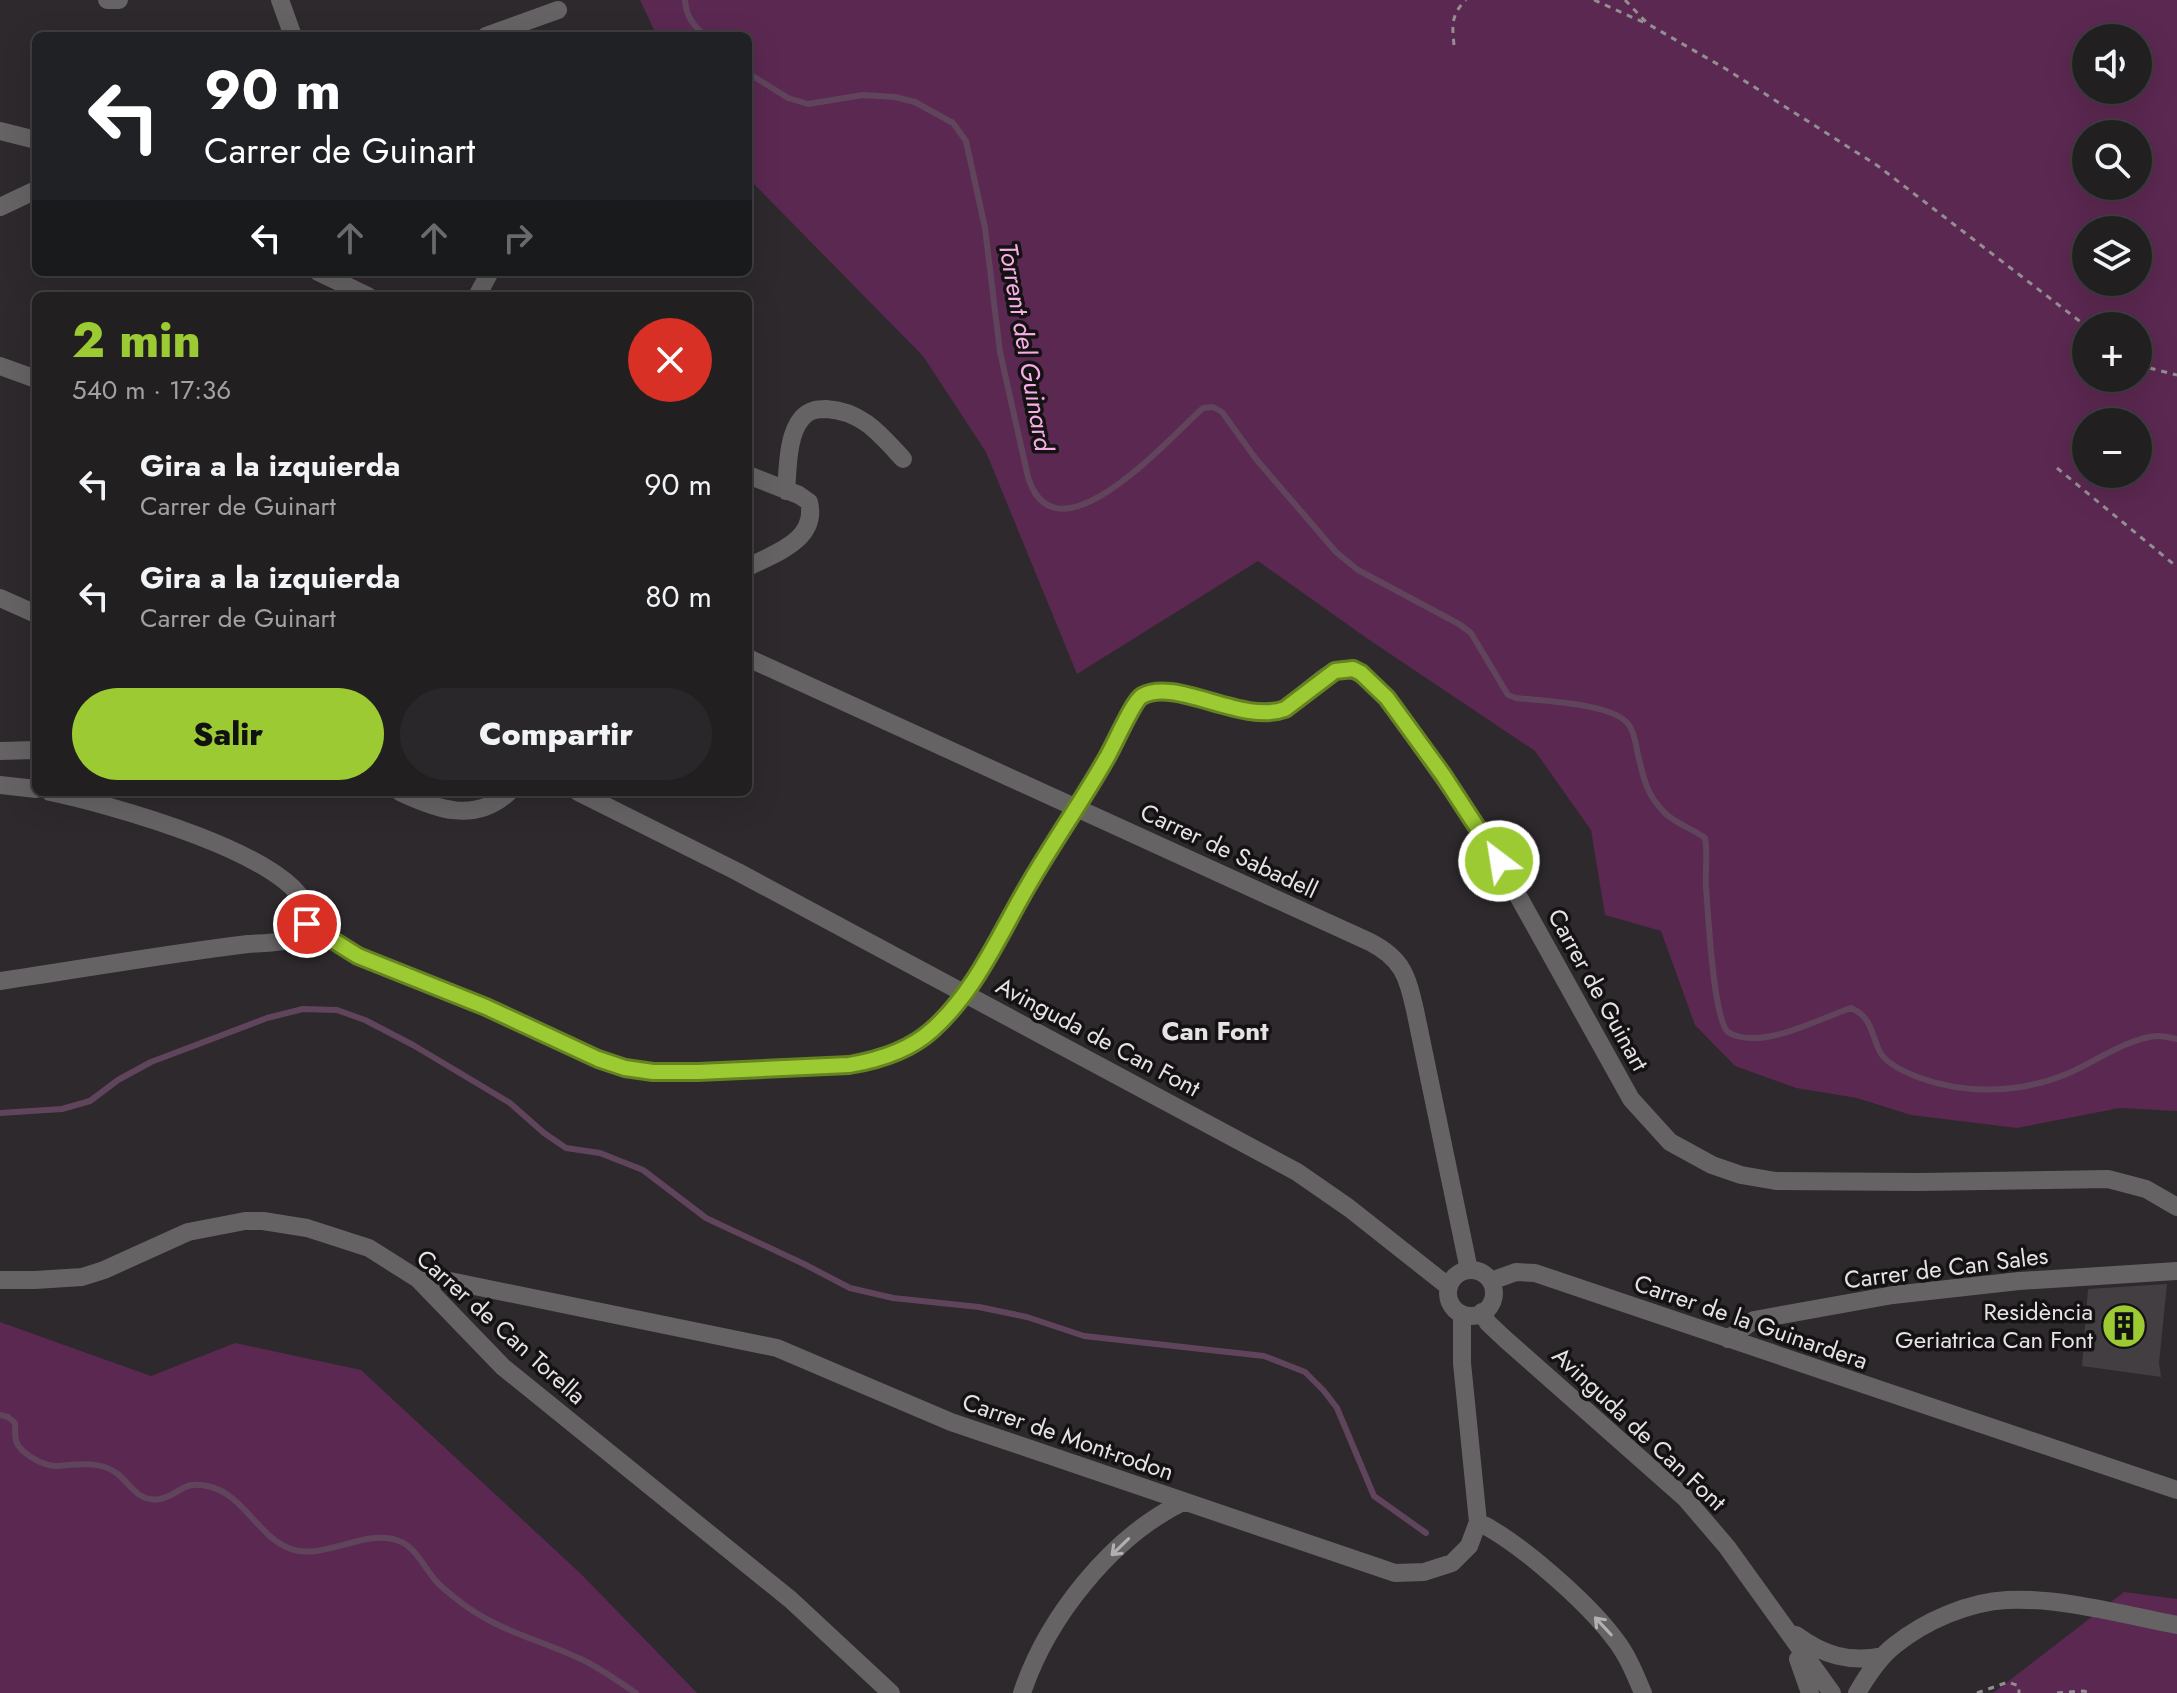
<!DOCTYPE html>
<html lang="es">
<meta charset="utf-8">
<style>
body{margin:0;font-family:Jost,sans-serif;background:#2a272a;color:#f1f3f6;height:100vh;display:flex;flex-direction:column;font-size:30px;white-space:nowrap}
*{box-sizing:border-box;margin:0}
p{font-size:26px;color:#a2a2a5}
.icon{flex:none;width:44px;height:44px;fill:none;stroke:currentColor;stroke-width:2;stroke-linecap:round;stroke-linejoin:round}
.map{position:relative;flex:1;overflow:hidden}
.drawer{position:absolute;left:32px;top:292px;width:720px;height:504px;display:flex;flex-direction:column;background:#221f21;border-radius:12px;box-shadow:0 8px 32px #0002,0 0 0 2px #3f3d3f}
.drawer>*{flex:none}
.hud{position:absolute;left:32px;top:32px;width:720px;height:244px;border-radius:12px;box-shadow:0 8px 32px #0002,0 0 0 2px #3f3d3f;background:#202124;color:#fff;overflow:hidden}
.tools{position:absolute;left:2072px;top:24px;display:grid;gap:16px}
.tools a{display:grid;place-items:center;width:80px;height:80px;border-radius:50%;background:#221f21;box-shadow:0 8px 32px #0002,0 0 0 2px #3f3d3f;font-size:40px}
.pin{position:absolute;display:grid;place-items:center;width:68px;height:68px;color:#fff;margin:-34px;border:4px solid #fff;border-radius:50%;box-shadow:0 2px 8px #0007}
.me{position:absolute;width:88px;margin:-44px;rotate:329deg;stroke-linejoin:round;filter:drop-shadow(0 0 6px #0008)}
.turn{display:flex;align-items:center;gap:28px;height:168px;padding:0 40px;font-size:36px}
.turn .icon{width:104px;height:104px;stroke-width:2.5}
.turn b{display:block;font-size:56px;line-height:68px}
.lanes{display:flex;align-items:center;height:76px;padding:0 40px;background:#0003;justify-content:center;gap:40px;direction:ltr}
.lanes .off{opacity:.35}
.round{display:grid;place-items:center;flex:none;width:84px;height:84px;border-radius:42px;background:#2a272a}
.headline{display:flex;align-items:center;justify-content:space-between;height:136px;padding:0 40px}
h1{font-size:48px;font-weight:800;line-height:60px;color:#9cca32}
.primary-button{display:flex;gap:16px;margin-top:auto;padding:16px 40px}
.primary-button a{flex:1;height:92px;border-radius:48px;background:#9cca32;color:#111;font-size:32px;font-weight:800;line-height:92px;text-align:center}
.primary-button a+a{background:#2a272a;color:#f1f3f6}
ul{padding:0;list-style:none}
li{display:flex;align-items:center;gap:24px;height:112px;padding:0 40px}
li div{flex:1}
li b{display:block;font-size:30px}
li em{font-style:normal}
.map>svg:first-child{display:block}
.green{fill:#5b2851;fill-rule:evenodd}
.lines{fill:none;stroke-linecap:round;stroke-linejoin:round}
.stream{stroke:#60445c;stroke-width:6}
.building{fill:#423e41}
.path{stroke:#928e91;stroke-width:3;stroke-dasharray:6 6;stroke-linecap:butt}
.minor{stroke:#656364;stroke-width:18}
.oneway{stroke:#b2b0b1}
.route-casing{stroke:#658320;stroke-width:20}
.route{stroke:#9cca32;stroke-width:14}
.labels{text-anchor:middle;stroke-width:7;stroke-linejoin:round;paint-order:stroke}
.street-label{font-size:24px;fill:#e6e3e5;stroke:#141213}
.poi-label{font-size:24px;fill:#e6e3e5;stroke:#141213;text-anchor:end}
.water-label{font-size:26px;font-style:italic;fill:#f7ade5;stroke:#141213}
.neighbourhood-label{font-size:26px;font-weight:bold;fill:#e6e3e5;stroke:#141213}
</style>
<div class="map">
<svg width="2177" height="1693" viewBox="0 0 2177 1693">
<rect width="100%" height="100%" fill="#2d292c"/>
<path class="green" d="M640,0H2177V1111L2120,1108L2017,1128L1911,1115L1857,1098L1796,1088L1735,1066L1695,1025L1661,931L1605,915L1591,830L1535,751L1368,639L1258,561L1077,674L986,452L923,356L748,178V36H657ZM2086,38H2138V90H2086ZM2086,134H2138V186H2086ZM2086,230H2138V282H2086ZM2086,326H2138V378H2086ZM2086,422H2138V474H2086Z
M0,1322L151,1376L235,1343L361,1370L580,1573L697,1693H0Z
M2124,1592L2177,1599V1693H1993Z"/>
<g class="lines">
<path class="stream" d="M685,0C686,16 693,25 705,36
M748,73L788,98L808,104L863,95L895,97L915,102L953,123L966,141L985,228L1000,352L1028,477C1056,568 1170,437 1203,408L1213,407L1222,412L1256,459L1336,552L1358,570L1459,624L1471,633L1508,695L1516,698C1542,701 1614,703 1629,725C1635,733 1636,746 1638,755C1644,779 1646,793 1663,811C1673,823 1692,828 1705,838C1708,855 1705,870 1706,887C1708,911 1713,1019 1728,1032C1734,1036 1744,1038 1751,1038C1782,1039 1822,1018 1851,1008C1872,1017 1871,1034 1880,1052C1886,1064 1907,1073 1920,1078C1968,1095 2022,1093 2069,1073C2094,1062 2132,1036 2159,1036C2165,1036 2171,1038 2177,1039
M0,1113L62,1109L90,1101L118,1080L151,1062L267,1018L303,1009L337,1010L365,1020L413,1045L510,1103L544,1133L566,1148L600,1153L643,1170L706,1218L804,1264L850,1288L893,1298L979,1307L1027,1317L1084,1336L1264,1356L1305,1372L1324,1391L1337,1408L1374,1496L1426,1533
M0,1415L8,1417L15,1423C15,1428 15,1436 16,1441C20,1453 43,1466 56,1466C75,1465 96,1460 115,1472C130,1482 137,1503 160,1499C182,1494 182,1479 211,1487C242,1495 257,1533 286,1547C321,1564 364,1527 399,1541C416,1547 425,1569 436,1581C441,1587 448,1592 454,1597C496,1632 538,1638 585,1661C603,1670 619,1682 636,1693"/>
</g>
<path class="building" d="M2167,1284L2159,1363L2161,1377L2082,1366L2088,1289Z"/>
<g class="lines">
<path class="path" d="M1594,0L1645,23
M1625,0L1648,24L1726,69L1878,166L2086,326
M1454,45C1452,26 1451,14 1466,0
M2138,365L2177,375
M2057,468L2177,567
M1977,1693L2008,1682L2019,1686V1693
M2057,1693L2083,1691L2092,1693"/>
<path class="minor" d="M107,0H119
M280,0L293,36
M486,36L558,10
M0,131L36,140
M0,207L36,190
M318,272L368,296
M477,296L490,272
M0,366L36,379
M748,475L799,495L809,502C818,540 775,553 748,567
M786,491C788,469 787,435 802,418C809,410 817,409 826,409C862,411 880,434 903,459
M0,598L36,614
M748,658L1370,942C1403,959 1407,976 1415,1010L1469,1270
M0,751L36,750
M0,785L36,789
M400,792C436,809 475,824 509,792
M578,792L738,872L1297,1172L1349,1208L1449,1287
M307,924L358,956L486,1007L598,1059L625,1068L653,1072H698L849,1065C879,1060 909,1051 932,1030C976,992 1000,933 1029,884C1054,841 1082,801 1106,759C1114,747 1133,701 1142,696C1175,678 1241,724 1285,709C1330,676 1340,645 1387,698L1487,840L1631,1099L1670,1142L1712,1165L1741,1175L1776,1181L1918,1182L2108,1179L2146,1189L2177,1207
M0,981C82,969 165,954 248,944C260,943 293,943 301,935C307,930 308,920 307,913C302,856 100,802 50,792
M1448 1293a23 23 0 1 1 46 0a23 23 0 1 1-46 0Z
M418,1279L445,1280L777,1348L951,1422L1395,1573L1424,1572L1452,1563L1469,1546L1478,1522L1462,1363V1314
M0,1280H35L82,1277L104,1270L188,1232L245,1221H263L307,1228L369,1248L418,1279L503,1367L791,1600L891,1693
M1491,1281L1516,1272L1535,1273L2177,1490
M1482,1312L1488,1323L1505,1339L1685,1498L1727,1547L1832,1693
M1728,1339L1754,1320L1893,1295L2019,1281L2177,1271
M1478,1522C1518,1541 1587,1602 1614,1638C1627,1654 1635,1674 1643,1693
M1796,1635C1823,1655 1849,1663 1883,1656
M1798,1659L1810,1693
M1022,1693C1047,1618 1111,1537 1183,1502
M1857,1693C1867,1676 1879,1657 1895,1645C1925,1621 1968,1602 2007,1600C2059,1597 2125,1615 2177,1625"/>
</g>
<defs><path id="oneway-shaft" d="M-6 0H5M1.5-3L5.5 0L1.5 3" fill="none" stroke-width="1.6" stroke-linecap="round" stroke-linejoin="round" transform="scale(2)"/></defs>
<g class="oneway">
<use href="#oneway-shaft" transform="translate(1120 1547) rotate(136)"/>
<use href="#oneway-shaft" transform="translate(1603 1626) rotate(-133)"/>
</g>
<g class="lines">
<g class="route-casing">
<path id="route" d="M307,924L358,956L486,1007L598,1059L625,1068L653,1072H698L849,1065C879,1060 909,1051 932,1030C976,991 1000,933 1029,884C1054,841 1082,801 1106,759C1114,746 1133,701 1142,696C1176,677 1242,725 1285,709L1335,671L1353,669L1361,673L1387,698L1443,775L1499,861"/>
</g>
<use href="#route" class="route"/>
</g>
<defs>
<g id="building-disc" transform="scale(2.3)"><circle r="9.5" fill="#9cca32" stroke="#141213"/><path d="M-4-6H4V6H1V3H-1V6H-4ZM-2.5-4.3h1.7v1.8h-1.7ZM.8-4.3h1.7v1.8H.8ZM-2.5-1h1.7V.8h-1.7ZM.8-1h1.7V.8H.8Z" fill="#111"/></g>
</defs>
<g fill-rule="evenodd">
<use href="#building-disc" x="2124" y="1326"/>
</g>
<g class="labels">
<g class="street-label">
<text transform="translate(1229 851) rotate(25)" y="8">Carrer de Sabadell</text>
<text transform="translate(1598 990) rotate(61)" y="8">Carrer de Guinart</text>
<text transform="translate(1098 1037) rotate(28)" y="8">Avinguda de Can Font</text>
<text transform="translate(1946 1268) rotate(-7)" y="8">Carrer de Can Sales</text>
<text transform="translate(1751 1322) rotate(19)" y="8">Carrer de la Guinardera</text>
<text transform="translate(501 1327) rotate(42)" y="8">Carrer de Can Torella</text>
<text transform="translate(1639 1429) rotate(43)" y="8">Avinguda de Can Font</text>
<text transform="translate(1068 1437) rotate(19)" y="8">Carrer de Mont-rodon</text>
</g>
<g class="poi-label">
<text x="2093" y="1320">Residència<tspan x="2093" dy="28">Geriatrica Can Font</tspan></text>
</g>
<g class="water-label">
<text transform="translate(1026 347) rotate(80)" y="9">Torrent del Guinard</text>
</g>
<g class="neighbourhood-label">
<text x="1215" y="1040">Can Font</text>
</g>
</g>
</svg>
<div class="tools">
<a><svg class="icon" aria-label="sound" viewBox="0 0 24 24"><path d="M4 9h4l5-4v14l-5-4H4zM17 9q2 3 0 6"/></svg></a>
<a><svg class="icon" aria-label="search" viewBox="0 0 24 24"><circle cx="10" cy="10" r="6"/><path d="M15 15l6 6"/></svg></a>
<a><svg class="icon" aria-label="layers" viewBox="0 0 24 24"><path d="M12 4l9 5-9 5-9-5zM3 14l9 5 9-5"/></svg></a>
<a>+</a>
<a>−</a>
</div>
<div class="pin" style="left:307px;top:924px;background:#d93025"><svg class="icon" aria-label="arrive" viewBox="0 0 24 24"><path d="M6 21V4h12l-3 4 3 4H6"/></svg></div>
<svg class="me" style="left:1499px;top:861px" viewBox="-20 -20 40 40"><circle r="17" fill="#9cca32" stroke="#fff" stroke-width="3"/><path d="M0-11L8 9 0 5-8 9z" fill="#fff"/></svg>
<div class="hud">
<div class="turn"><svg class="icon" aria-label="left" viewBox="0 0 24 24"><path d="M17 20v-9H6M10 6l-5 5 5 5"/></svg><div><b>90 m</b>Carrer de Guinart</div></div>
<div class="lanes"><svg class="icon" aria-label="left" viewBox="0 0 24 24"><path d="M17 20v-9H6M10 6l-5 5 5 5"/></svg><svg class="icon off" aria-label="ahead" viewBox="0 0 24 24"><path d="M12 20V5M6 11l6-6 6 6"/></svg><svg class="icon off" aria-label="ahead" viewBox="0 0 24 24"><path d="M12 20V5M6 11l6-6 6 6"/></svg><svg class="icon off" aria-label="right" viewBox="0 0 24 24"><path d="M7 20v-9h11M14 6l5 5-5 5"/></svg></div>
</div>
<section class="drawer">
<div class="headline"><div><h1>2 min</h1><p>540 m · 17:36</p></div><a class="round" style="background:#d93025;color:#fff"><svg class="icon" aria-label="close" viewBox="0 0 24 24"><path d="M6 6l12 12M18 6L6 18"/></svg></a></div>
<ul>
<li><svg class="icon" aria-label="left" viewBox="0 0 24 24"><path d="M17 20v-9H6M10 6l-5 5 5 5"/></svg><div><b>Gira a la izquierda</b><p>Carrer de Guinart</p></div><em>90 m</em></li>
<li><svg class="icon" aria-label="left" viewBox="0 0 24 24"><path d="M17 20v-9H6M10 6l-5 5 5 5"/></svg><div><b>Gira a la izquierda</b><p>Carrer de Guinart</p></div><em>80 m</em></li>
</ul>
<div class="primary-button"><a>Salir</a><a>Compartir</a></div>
</section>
</div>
